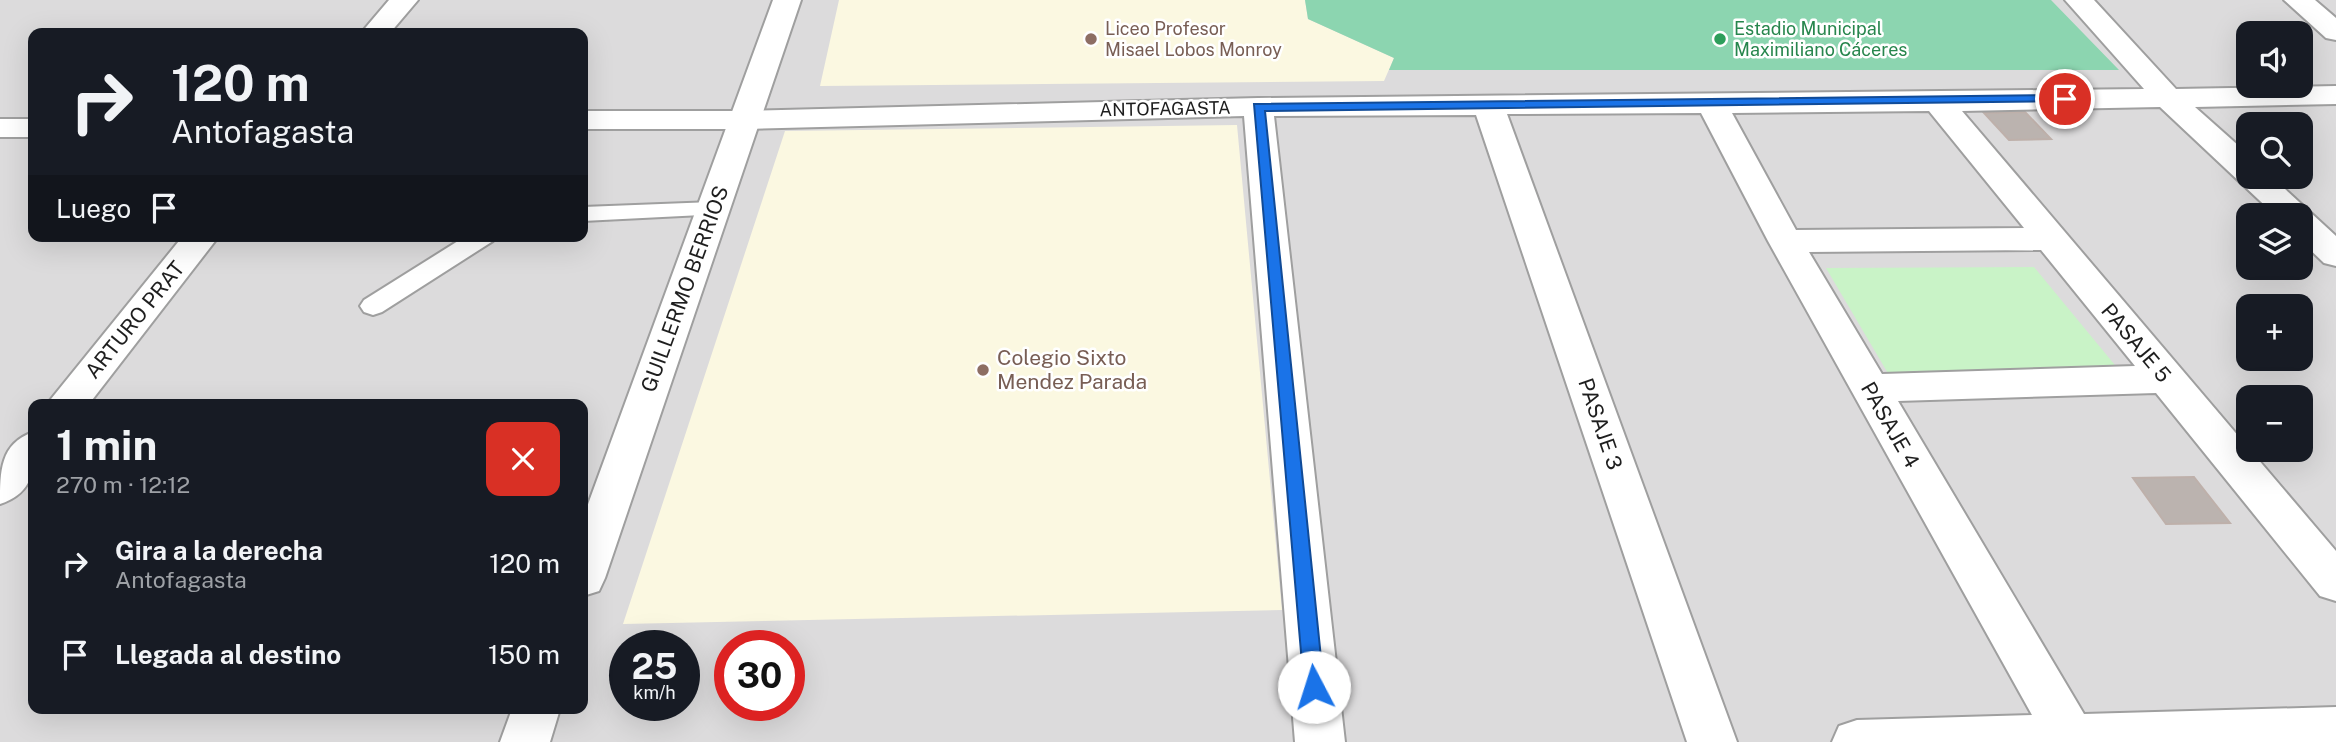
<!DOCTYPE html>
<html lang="es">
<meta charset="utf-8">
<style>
body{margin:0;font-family:"Public Sans",sans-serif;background:#242831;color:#f1f3f6;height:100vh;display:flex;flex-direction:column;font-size:26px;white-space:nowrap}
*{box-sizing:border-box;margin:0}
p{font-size:23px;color:#9ea1a6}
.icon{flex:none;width:38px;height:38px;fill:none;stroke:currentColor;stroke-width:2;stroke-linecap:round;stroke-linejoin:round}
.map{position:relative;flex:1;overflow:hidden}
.details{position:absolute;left:28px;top:399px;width:560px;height:315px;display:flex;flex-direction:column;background:#171b24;border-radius:14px;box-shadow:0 7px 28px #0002}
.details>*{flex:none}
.hud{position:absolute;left:28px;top:28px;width:560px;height:214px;border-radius:14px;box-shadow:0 7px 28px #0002;background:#171b24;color:#f1f3f6;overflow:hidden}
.controls{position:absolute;left:2236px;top:21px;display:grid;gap:14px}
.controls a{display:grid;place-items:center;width:77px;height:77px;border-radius:14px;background:#171b24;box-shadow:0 7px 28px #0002;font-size:35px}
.speed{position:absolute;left:609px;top:630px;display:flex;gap:14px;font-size:35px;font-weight:700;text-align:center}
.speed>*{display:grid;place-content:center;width:91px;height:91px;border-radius:50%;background:#171b24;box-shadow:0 7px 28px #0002;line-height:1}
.speed small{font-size:18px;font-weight:400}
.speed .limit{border:10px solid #d22;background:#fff;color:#111}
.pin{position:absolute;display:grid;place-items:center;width:60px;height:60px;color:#fff;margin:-30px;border:4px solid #fff;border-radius:50%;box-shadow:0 2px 7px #0007}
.me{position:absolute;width:77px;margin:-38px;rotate:355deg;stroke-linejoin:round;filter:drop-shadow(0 0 5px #0008)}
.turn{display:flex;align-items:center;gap:24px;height:147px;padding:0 28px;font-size:32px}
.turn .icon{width:91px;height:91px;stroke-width:2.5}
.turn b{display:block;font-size:49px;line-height:60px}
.then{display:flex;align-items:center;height:66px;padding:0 28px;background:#0003;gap:14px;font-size:26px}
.round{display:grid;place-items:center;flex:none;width:74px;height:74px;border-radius:14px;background:#242831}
.summary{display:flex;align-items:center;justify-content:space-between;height:119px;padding:0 28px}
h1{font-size:42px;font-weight:700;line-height:52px}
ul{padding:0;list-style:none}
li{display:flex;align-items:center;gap:21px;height:91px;padding:0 28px}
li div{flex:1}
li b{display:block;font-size:26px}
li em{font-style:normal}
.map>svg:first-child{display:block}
.residential{fill:#dcdbdc;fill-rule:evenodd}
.education{fill:#fbf8e1}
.park{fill:#c9f3c7}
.pitch{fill:#8cd5b0}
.building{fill:#bbb3af;stroke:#beb0aa;stroke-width:2}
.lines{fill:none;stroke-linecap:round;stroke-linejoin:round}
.service-casing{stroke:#9f9f9f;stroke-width:4}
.minor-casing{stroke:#9f9f9f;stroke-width:4}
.tertiary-casing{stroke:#9f9f9f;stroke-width:4}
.service{fill:#fff;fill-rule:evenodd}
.minor{fill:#fff;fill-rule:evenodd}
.tertiary{fill:#fff;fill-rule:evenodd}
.route{fill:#1a73e8;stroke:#114b97;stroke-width:2}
.education-dot{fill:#8d6e63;stroke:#fff;stroke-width:2.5}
.leisure-dot{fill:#2e9e5b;stroke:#fff;stroke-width:2.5}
.labels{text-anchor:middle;stroke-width:5;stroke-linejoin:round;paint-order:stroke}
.far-education-label{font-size:18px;fill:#785e54;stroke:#fff;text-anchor:start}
.far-leisure-label{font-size:18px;fill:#27864d;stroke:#fff;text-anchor:start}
.far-street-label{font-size:18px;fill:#1e1e1e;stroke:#fff}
.street-label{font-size:21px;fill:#1e1e1e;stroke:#fff}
.education-label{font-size:21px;fill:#785e54;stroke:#fff;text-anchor:start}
</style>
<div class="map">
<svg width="2336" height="742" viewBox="0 0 2336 742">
<rect width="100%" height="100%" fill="#eeeae6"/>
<path class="residential" d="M0,0H2336V742H0ZM33,33H583V236H33ZM2249,33H2301V86H2249ZM2249,124H2301V177H2249ZM2249,215H2301V268H2249ZM2249,306H2301V359H2249ZM2249,397H2301V450H2249ZM33,404H583V709H33ZM625,646H684V705H625ZM730,646H789V705H730Z"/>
<path class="education" d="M839,0H1305L1308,19L1394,58L1384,81L820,86Z
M1237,125L1282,610L623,624L785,131Z"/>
<path class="park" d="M2034,267L2119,370L1889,375L1826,268Z"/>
<path class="pitch" d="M1305,0H2051L2119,70H1389L1394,58L1308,19Z"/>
<path class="building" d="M2025,112L2051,139L2009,140L1984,113Z
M2194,477L2230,523L2166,524L2133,478Z"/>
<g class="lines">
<g class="service-casing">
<path id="service" d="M713,202L722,204L725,209L722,214L583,221V207Z
M466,236H496L493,241L382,312L373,315L364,312L360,306L364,300Z"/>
</g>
<g class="minor-casing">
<path id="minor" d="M389,0H418L390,33H361Z
M2065,0H2094L2176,89L2336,86V104L2195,107L2249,155V177H2272L2336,236V266L2324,263L2301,241V215H2275L2160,107L1962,111L2336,551V601L2320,596L2156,393L1898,401L2084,714L2336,707V742H1832L1839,726L1857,720L2032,715L1768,241L1701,113L1507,114L1737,742H1687L1476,115L1274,116L1345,742H1295L1244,116L745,129H583V111H745L1258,98L2144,89ZM1929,111L2024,228L1796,230L1732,113ZM2041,250L2135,366L1882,374L1809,252Z
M2284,0H2315L2336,18V40L2326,38Z
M0,119H33V137H0Z
M183,236H219L89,404H47Z
M33,432C35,464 37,492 0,504C0,471 0,444 33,432Z"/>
</g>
<g class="tertiary-casing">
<path id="tertiary" d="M773,0H801L605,578L599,591L583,596V518Z
M512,709H560L550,742H500Z"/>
</g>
<use href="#service" class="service"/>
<use href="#minor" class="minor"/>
<use href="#tertiary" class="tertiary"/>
</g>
<path class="route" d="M2065,95L2069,96V101L1265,111L1324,687L1321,693L1314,695L1307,693L1304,687L1254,104Z"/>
<g class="education-dot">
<circle cx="1091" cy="39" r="7"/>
<circle cx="983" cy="370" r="7"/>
</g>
<circle class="leisure-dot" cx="1720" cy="39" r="7"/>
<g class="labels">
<g class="far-education-label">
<text x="1105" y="35">Liceo Profesor<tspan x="1105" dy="21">Misael Lobos Monroy</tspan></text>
</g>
<g class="far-leisure-label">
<text x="1734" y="35">Estadio Municipal<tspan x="1734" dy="21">Maximiliano Cáceres</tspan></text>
</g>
<g class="far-street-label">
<text transform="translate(1165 109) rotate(-1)" y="6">ANTOFAGASTA</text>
</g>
<g class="street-label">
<text transform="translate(685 289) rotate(-70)" y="7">GUILLERMO BERRIOS</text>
<text transform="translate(135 320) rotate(-51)" y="7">ARTURO PRAT</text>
<text transform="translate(2136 343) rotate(50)" y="7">PASAJE 5</text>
<text transform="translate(1600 424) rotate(71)" y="7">PASAJE 3</text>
<text transform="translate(1890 425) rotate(60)" y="7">PASAJE 4</text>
</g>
<g class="education-label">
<text x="997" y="365">Colegio Sixto<tspan x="997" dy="24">Mendez Parada</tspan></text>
</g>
</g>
</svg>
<div class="controls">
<a><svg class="icon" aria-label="sound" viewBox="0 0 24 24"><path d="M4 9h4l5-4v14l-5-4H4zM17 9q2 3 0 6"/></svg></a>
<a><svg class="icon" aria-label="search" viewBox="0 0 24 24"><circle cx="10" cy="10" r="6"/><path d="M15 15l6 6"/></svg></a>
<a><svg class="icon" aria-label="layers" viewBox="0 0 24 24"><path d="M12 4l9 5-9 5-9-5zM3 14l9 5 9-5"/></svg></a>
<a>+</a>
<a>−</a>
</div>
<div class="speed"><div>25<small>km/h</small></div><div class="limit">30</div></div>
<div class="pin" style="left:2065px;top:99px;background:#d93025"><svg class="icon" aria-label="arrive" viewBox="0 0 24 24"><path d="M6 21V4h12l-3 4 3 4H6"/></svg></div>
<svg class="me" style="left:1314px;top:687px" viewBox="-20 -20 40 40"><circle r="19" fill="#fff"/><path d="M0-13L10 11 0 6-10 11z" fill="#1a73e8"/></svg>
<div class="hud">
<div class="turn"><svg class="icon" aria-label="right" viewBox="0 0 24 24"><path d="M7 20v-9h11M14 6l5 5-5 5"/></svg><div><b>120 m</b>Antofagasta</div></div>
<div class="then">Luego<svg class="icon" aria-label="arrive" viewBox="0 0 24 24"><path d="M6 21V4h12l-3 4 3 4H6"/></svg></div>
</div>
<section class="details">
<div class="summary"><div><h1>1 min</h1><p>270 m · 12:12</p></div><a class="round" style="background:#d93025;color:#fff"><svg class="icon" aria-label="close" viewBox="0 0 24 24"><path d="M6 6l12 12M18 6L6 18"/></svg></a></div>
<ul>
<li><svg class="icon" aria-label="right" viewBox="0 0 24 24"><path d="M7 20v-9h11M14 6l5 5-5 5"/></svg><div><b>Gira a la derecha</b><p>Antofagasta</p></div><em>120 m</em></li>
<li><svg class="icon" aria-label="arrive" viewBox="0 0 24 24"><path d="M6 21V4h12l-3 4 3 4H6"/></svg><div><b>Llegada al destino</b></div><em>150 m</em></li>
</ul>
</section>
</div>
